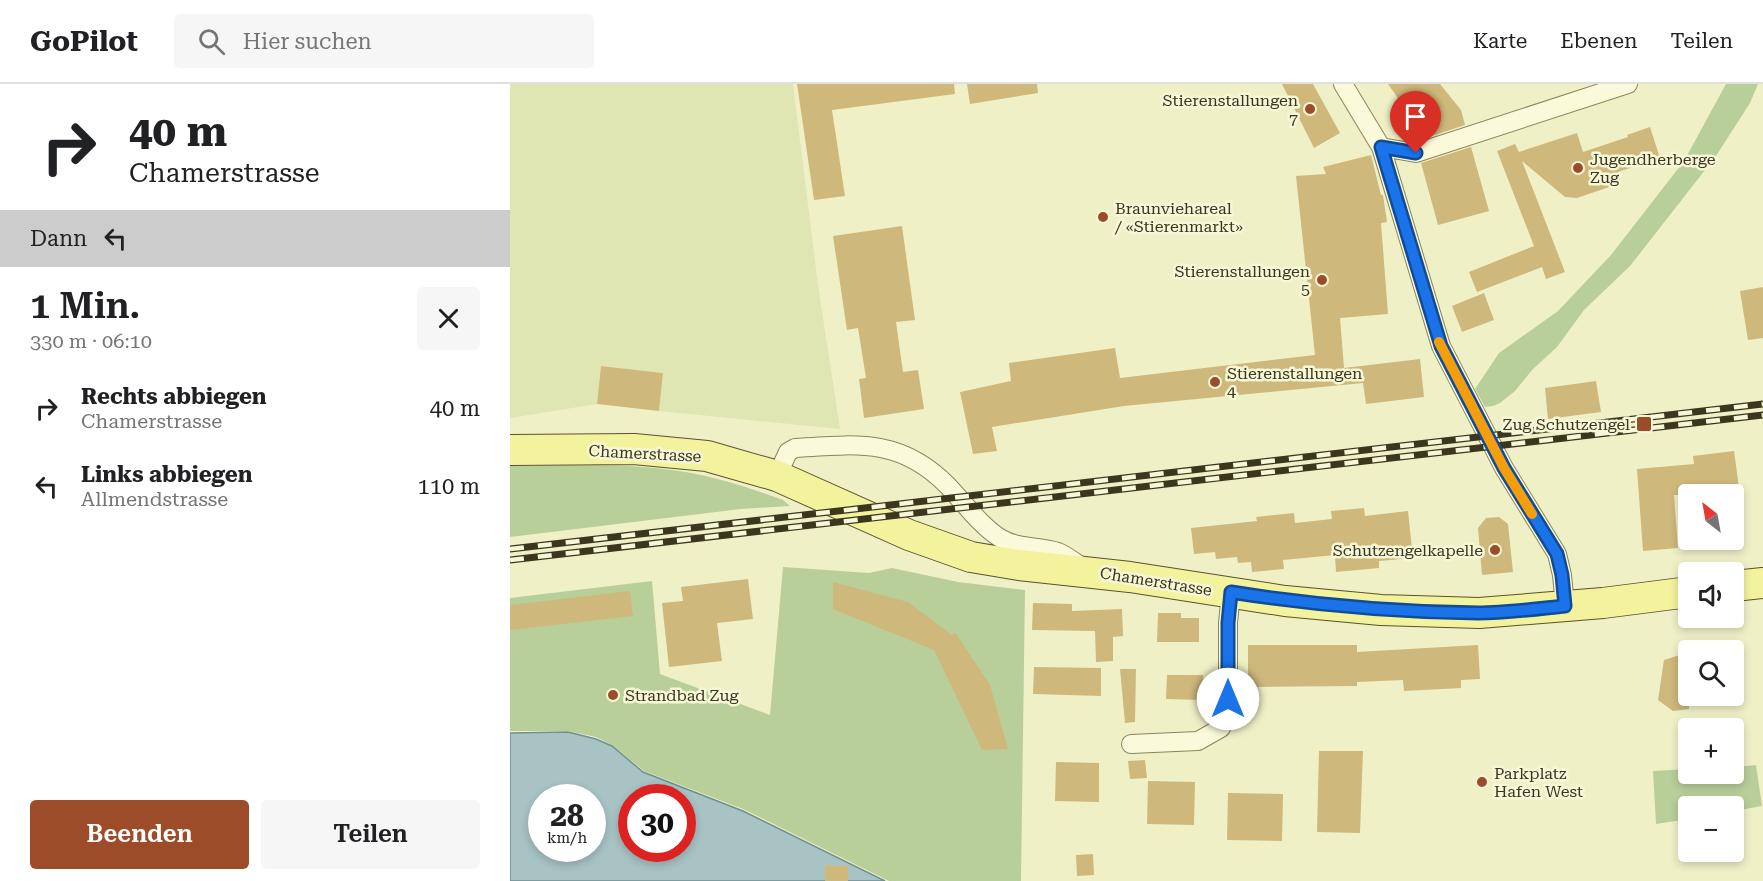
<!DOCTYPE html>
<html lang="de">
<meta charset="utf-8">
<style>
body{margin:0;font-family:"Roboto Serif",serif;background:#f6f6f6;color:#202124;height:100vh;display:flex;flex-direction:column;font-size:22px;white-space:nowrap}
*{box-sizing:border-box;margin:0}
p{font-size:20px;color:#757577}
.icon{flex:none;width:33px;height:33px;fill:none;stroke:currentColor;stroke-width:2;stroke-linecap:round;stroke-linejoin:round}
.map{position:relative;flex:1;overflow:hidden}
.panel{display:flex;flex-direction:column;background:#fff;width:510px}
.panel>*{flex:none}
.banner{background:#fff;color:#202124;overflow:hidden}
.needle{width:39px;rotate:329deg}
.buttons{position:absolute;left:1168px;top:400px;display:grid;gap:12px}
.buttons a{display:grid;place-items:center;width:66px;height:66px;border-radius:6px;background:#fff;box-shadow:0 3px 9px #0003;font-size:30px}
.speed{position:absolute;left:18px;top:700px;display:flex;gap:12px;font-size:30px;font-weight:700;text-align:center}
.speed>*{display:grid;place-content:center;width:78px;height:78px;border-radius:50%;background:#fff;box-shadow:0 3px 9px #0003;line-height:1}
.speed small{font-size:15px;font-weight:400}
.speed .limit{border:9px solid #d22;background:#fff;color:#111}
.pin{position:absolute;display:grid;place-items:center;width:51px;height:51px;color:#fff;margin:-62px -26px;border-radius:50% 50% 50% 0;rotate:-45deg;box-shadow:0 0 6px #0007}
.pin .icon{rotate:45deg}
.me{position:absolute;width:66px;margin:-33px;rotate:0deg;stroke-linejoin:round;filter:drop-shadow(0 0 4px #0008)}
.turn{display:flex;align-items:center;gap:21px;height:126px;padding:0 30px;font-size:27px}
.turn .icon{width:78px;height:78px;stroke-width:2.5}
.turn b{display:block;font-size:42px;line-height:51px}
.then{display:flex;align-items:center;height:57px;padding:0 30px;background:#0003;gap:12px;font-size:22px}
.round{display:grid;place-items:center;flex:none;width:63px;height:63px;border-radius:6px;background:#f6f6f6}
.headline{display:flex;align-items:center;justify-content:space-between;height:102px;padding:0 30px}
h1{font-size:36px;font-weight:600;line-height:45px}
.primary-button{display:flex;gap:12px;margin-top:auto;padding:12px 30px}
.primary-button a{flex:1;height:69px;border-radius:6px;background:#9d4c29;color:#fff;font-size:24px;font-weight:600;line-height:69px;text-align:center}
.primary-button a+a{background:#f6f6f6;color:#202124}
ul{padding:0;list-style:none}
li{display:flex;align-items:center;gap:18px;height:78px;padding:0 30px}
li div{flex:1}
li b{display:block;font-size:22px}
li em{font-style:normal}
header{display:flex;align-items:center;gap:36px;box-sizing:border-box;height:84px;padding:0 30px;background:#fff;border-bottom:2px solid #e0e0e0}
header strong{font-size:28px}
nav{display:flex;gap:33px;margin-inline-start:auto;font-size:21px}
.search{width:420px;height:54px;background:#f6f6f6;display:flex;align-items:center;gap:15px;box-sizing:border-box;padding:0 21px;border-radius:6px;color:#757577;font-size:22px}
main{display:flex;flex:1;min-height:0}
.map>svg:first-child{display:block}
.farmland{fill:#dfe6b4}
.green{fill:#b8cf9a}
.water{fill:#a8c3c4;stroke:#6e9093;stroke-width:1.5;fill-rule:evenodd}
.building{fill:#cfb87c}
.lines{fill:none;stroke-linecap:round;stroke-linejoin:round}
.street-casing{stroke:#8c845b;stroke-width:20}
.primary-casing{stroke:#5a512f;stroke-width:32}
.street{stroke:#fafadb;stroke-width:18}
.primary{stroke:#f3f39e;stroke-width:30}
.rail-casing{stroke:#3c361f;stroke-width:7}
.rail{stroke:#f6f7d7;stroke-width:4.5;stroke-dasharray:14;stroke-linecap:butt}
.route-casing{stroke:#114b97;stroke-width:15}
.route{stroke:#1a73e8;stroke-width:10}
.slow{stroke:#f59e0b;stroke-width:10}
.poi-dot{fill:#9d4c29;stroke:#f6f7d7;stroke-width:2}
.labels{text-anchor:middle;stroke-width:5;stroke-linejoin:round;paint-order:stroke}
.poi-label{font-size:16px;fill:#3c361f;stroke:#f6f7d7;text-anchor:start}
.street-label{font-size:16px;fill:#3c361f;stroke:#f6f7d7}
</style>
<header>
<strong>GoPilot</strong>
<div class="search"><svg class="icon" aria-label="search" viewBox="0 0 24 24"><circle cx="10" cy="10" r="6"/><path d="M15 15l6 6"/></svg>Hier suchen</div>
<nav><a>Karte</a><a>Ebenen</a><a>Teilen</a></nav>
</header>
<main>
<section class="panel">
<div class="banner">
<div class="turn"><svg class="icon" aria-label="right" viewBox="0 0 24 24"><path d="M7 20v-9h11M14 6l5 5-5 5"/></svg><div><b>40 m</b>Chamerstrasse</div></div>
<div class="then">Dann<svg class="icon" aria-label="left" viewBox="0 0 24 24"><path d="M17 20v-9H6M10 6l-5 5 5 5"/></svg></div>
</div>
<div class="headline"><div><h1>1 Min.</h1><p>330 m · 06:10</p></div><a class="round"><svg class="icon" aria-label="close" viewBox="0 0 24 24"><path d="M6 6l12 12M18 6L6 18"/></svg></a></div>
<ul>
<li><svg class="icon" aria-label="right" viewBox="0 0 24 24"><path d="M7 20v-9h11M14 6l5 5-5 5"/></svg><div><b>Rechts abbiegen</b><p>Chamerstrasse</p></div><em>40 m</em></li>
<li><svg class="icon" aria-label="left" viewBox="0 0 24 24"><path d="M17 20v-9H6M10 6l-5 5 5 5"/></svg><div><b>Links abbiegen</b><p>Allmendstrasse</p></div><em>110 m</em></li>
</ul>
<div class="primary-button"><a>Beenden</a><a>Teilen</a></div>
</section>
<div class="map">
<svg width="1253" height="797" viewBox="0 0 1253 797">
<rect width="100%" height="100%" fill="#f0f0c7"/>
<path class="farmland" d="M0,0H283L308,201L330,345L149,327L153,289L91,282L87,320L0,334Z"/>
<path class="green" d="M1216,0H1248L1240,19L1206,72L1120,182L1074,226L1047,263L1022,286L1005,307L990,319L983,322L975,323L965,305L989,269L1048,227L1101,171L1174,77Z
M0,382C58,382 118,378 176,388C209,394 241,404 273,416L280,422L231,425L0,453Z
M273,483L359,489L382,484L448,498L515,506L511,797H379L233,725L134,687L102,661L86,653L58,647H0V514L142,497L150,590L260,631Z
M1246,681L1252,722L1224,727V723H1179V735L1146,740L1143,687L1179,685V690H1224V683Z"/>
<path class="water" d="M58,648L86,655L102,662L133,688L233,727L375,797H0V649ZM32,714H82V765H32ZM122,714H172V765H122Z"/>
<path class="building" d="M287,0H444L445,10L322,26L335,112L304,116Z
M457,0H527L528,9L460,20Z
M772,0H803L830,49L804,64Z
M878,0H930L951,26L955,41L916,54Z
M1140,43L1150,74L1108,88L1111,99L1067,114L1055,113L1012,77L1055,188L1036,195L1032,183L967,208L959,188L1024,162L987,67L1005,60L1009,68L1067,49L1073,68L1118,53L1117,51Z
M961,63L979,127L928,141L911,79Z
M861,71L871,111H873L877,138L871,139L878,230L830,234L834,284L910,275L914,313L856,320L853,299L614,322L482,343L487,367L463,370L450,308L501,297L499,279L605,264L610,294L805,271L786,92L816,90L813,83Z
M392,142L405,236L386,238L393,288L408,286L414,325L354,334L349,295L356,294L348,244L337,246L323,152Z
M1253,203V254L1238,256L1230,207Z
M974,209L984,236L952,248L942,222Z
M91,282L153,289L149,327L87,320Z
M1086,297L1091,328L1038,335L1035,304Z
M1224,367L1230,411H1164L1168,464L1133,467L1127,385L1184,380L1183,372Z
M854,424L855,432L898,427L903,474L869,477V484L826,488L825,471L773,476L774,485L742,488L741,478L728,479L727,473L706,475L705,468L684,470L681,444L747,437L746,433L784,429L785,439L822,435L821,427Z
M989,433L998,440L1003,488L972,491L968,444L976,434Z
M238,495L243,535L207,539L212,577L159,583L152,519L173,517L171,503Z
M323,498L398,518L442,551L445,548L480,601L498,665L472,666L424,566L323,525Z
M120,507L123,532L0,546V521Z
M523,519L562,520V527L612,525L613,552L603,553V577L586,578L585,547L522,546Z
M648,529H671V534H689V558H647Z
M738,561H847V568L968,561L970,595L951,596V604L894,607L893,596L847,598V602L738,603Z
M1179,568V625L1163,627L1148,616L1154,576Z
M524,583L591,584V612L523,610Z
M610,585H626L625,638L615,639Z
M657,591H693L692,616L656,615Z
M809,667H853L850,749L807,748Z
M635,676L637,694L620,695L618,677Z
M546,678L589,679V718L545,717Z
M638,697L685,698L684,741L637,740Z
M718,709L773,710L772,757L717,756Z
M583,770L584,791L567,792L566,771Z
M315,781L338,782V797H315Z"/>
<g class="lines">
<g class="street-casing">
<path id="street" d="M833,0L871,63L931,262L994,384L1047,470L1052,491L1055,522
M871,63L906,69L1118,0
M267,392L278,368L285,364C348,360 391,354 438,402C454,419 471,442 490,454C508,465 529,462 548,468C556,471 564,478 571,482
M621,660L688,657L711,644L718,615V539L721,508"/>
</g>
<g class="primary-casing">
<path id="primary" d="M0,366L124,365L197,372L267,392L399,451L461,473L509,481L620,493L775,517L871,526L969,529L1093,519L1179,508
M1224,502L1253,499"/>
</g>
<use href="#street" class="street"/>
<use href="#primary" class="primary"/>
<g class="rail-casing">
<path id="rail" d="M0,465L1253,320
M0,476L1253,331"/>
</g>
<use href="#rail" class="rail"/>
</g>
<g class="lines">
<g class="route-casing">
<path id="route" d="M718,615V539L721,508C803,521 885,528 968,529C996,529 1026,525 1055,522L1052,491L1047,470L994,384L931,262L871,63L906,69"/>
</g>
<use href="#route" class="route"/>
<path class="slow" d="M929,258L994,384L1022,430"/>
</g>
<g class="poi-dot">
<circle cx="800" cy="25" r="6"/>
<circle cx="1068" cy="84" r="6"/>
<circle cx="593" cy="133" r="6"/>
<circle cx="812" cy="196" r="6"/>
<circle cx="705" cy="298" r="6"/>
<rect x="1126" y="332" width="16" height="16" rx="3"/>
<circle cx="985" cy="466" r="6"/>
<circle cx="103" cy="611" r="6"/>
<circle cx="972" cy="698" r="6"/>
</g>
<g class="labels">
<g class="poi-label">
<text x="788" y="22" text-anchor="end">Stierenstallungen<tspan x="788" dy="18">7</tspan></text>
<text x="1080" y="81">Jugendherberge<tspan x="1080" dy="18">Zug</tspan></text>
<text x="605" y="130">Braunviehareal<tspan x="605" dy="18">/ «Stierenmarkt»</tspan></text>
<text x="800" y="193" text-anchor="end">Stierenstallungen<tspan x="800" dy="18">5</tspan></text>
<text x="717" y="295">Stierenstallungen<tspan x="717" dy="18">4</tspan></text>
<text x="1120" y="346" text-anchor="end">Zug Schutzengel</text>
<text x="973" y="472" text-anchor="end">Schutzengelkapelle</text>
<text x="115" y="617">Strandbad Zug</text>
<text x="984" y="695">Parkplatz<tspan x="984" dy="18">Hafen West</tspan></text>
</g>
<g class="street-label">
<text transform="translate(135 369) rotate(3)" y="6">Chamerstrasse</text>
<text transform="translate(646 497) rotate(9)" y="6">Chamerstrasse</text>
</g>
</g>
</svg>
<div class="buttons">
<a><svg class="needle" viewBox="-14 -14 28 28"><path d="M0-13l5 13h-10z" fill="#e53935"/><path d="M0 13l5-13h-10z" fill="#757577"/></svg></a>
<a><svg class="icon" aria-label="sound" viewBox="0 0 24 24"><path d="M4 9h4l5-4v14l-5-4H4zM17 9q2 3 0 6"/></svg></a>
<a><svg class="icon" aria-label="search" viewBox="0 0 24 24"><circle cx="10" cy="10" r="6"/><path d="M15 15l6 6"/></svg></a>
<a>+</a>
<a>−</a>
</div>
<div class="speed"><div>28<small>km/h</small></div><div class="limit">30</div></div>
<div class="pin" style="left:906px;top:69px;background:#d93025"><svg class="icon" aria-label="arrive" viewBox="0 0 24 24"><path d="M6 21V4h12l-3 4 3 4H6"/></svg></div>
<svg class="me" style="left:718px;top:615px" viewBox="-20 -20 40 40"><circle r="19" fill="#fff"/><path d="M0-13L10 11 0 6-10 11z" fill="#1a73e8"/></svg>
</div>
</main>
